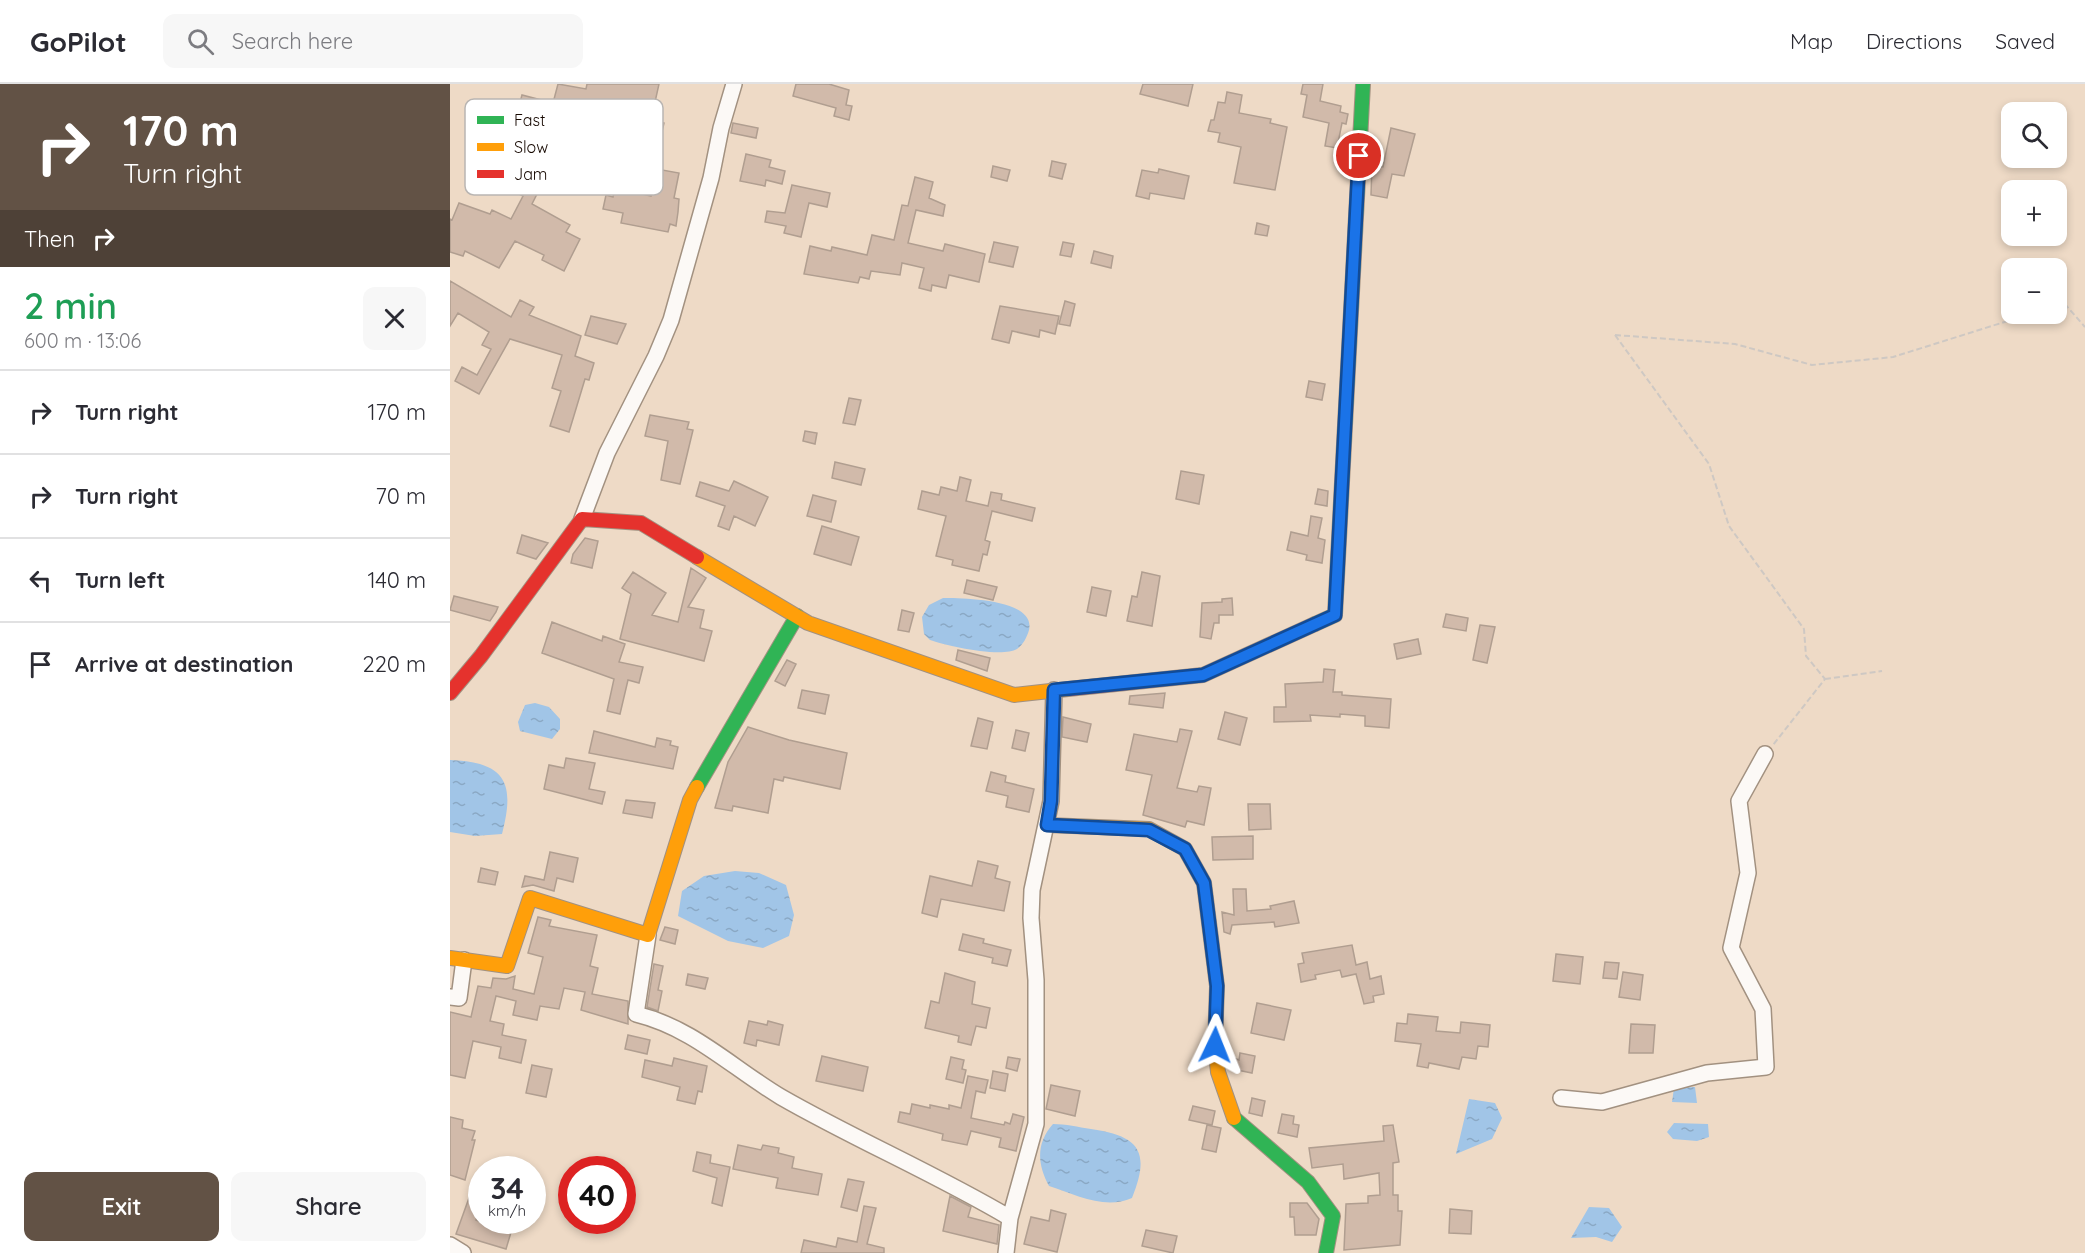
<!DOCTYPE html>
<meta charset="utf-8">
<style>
body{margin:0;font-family:Quicksand,sans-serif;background:#f7f7f7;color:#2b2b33;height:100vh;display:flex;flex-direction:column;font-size:22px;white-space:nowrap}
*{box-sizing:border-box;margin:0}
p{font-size:20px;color:#7c7c81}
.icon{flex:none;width:33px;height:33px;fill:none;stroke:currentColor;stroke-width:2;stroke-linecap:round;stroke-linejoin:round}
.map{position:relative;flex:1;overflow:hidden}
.panel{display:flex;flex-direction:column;background:#fff;width:450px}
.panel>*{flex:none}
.top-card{background:#625245;color:#fff;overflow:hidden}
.tools{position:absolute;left:1551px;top:18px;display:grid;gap:12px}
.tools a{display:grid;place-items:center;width:66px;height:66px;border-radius:12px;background:#fff;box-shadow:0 3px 9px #0003;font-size:30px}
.speed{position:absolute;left:18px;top:1072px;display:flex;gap:12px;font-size:30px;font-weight:700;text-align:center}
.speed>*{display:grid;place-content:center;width:78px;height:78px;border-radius:50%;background:#fff;box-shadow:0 3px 9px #0003;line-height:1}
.speed small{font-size:15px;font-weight:400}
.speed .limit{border:9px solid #d22;background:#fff;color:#111}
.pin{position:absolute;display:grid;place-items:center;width:51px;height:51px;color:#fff;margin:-26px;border:3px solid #fff;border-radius:50%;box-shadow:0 2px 6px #0007}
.me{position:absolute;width:66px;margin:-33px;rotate:2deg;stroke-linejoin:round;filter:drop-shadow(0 0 4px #0008)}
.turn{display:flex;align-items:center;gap:21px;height:126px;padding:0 24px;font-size:27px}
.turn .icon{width:78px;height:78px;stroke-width:2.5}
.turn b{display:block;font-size:42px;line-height:51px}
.then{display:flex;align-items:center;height:57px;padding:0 24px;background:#0003;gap:12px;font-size:22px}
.round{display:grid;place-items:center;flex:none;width:63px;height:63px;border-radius:12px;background:#f7f7f7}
.headline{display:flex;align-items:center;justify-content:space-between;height:102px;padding:0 24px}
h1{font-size:36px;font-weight:600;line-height:45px;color:#1e9e55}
.button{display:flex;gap:12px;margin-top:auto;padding:12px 24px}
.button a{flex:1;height:69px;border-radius:12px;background:#625245;color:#fff;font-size:24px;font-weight:600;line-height:69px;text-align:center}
.button a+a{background:#f7f7f7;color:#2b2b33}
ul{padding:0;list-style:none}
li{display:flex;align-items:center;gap:18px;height:84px;padding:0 24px;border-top:2px solid #e1e1e2}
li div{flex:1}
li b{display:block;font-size:22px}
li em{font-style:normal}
header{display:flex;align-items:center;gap:36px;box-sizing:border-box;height:84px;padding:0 30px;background:#fff;border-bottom:2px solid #e1e1e2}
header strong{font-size:28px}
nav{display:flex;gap:33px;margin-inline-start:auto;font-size:21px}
.search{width:420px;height:54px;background:#f7f7f7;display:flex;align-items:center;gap:15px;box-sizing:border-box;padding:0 21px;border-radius:12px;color:#7c7c81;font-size:22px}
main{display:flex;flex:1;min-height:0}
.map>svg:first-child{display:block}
.water{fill:url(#water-ripples)}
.building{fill:#d1baaa;stroke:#b09e90;stroke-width:1.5}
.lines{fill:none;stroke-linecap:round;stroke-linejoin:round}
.street-casing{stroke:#a29180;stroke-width:18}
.fast-casing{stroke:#a29180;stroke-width:16}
.slow-casing{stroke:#a29180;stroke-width:16}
.jam-casing{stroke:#a29180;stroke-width:16}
.path{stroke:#cec8c3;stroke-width:2;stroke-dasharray:6 3;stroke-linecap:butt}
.street{stroke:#fcf9f6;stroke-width:15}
.fast{stroke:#30b455;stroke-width:14}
.slow{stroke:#ff9f0a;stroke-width:14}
.jam{stroke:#e5322d;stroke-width:14}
.route-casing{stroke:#114b97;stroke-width:15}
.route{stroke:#1a73e8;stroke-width:10}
.key{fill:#fff;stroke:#b9b5b2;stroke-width:1.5}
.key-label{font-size:16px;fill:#160800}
</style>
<header>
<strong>GoPilot</strong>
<div class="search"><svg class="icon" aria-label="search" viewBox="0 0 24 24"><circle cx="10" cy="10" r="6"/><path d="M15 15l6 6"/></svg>Search here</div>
<nav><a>Map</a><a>Directions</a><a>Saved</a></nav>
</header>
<main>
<section class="panel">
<div class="top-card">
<div class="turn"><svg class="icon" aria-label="right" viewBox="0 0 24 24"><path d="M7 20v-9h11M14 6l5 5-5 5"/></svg><div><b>170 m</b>Turn right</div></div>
<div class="then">Then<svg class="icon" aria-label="right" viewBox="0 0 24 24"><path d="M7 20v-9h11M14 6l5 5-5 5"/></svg></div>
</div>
<div class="headline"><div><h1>2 min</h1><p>600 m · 13:06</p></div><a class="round"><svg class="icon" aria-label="close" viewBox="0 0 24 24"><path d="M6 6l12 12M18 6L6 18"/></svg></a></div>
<ul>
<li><svg class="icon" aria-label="right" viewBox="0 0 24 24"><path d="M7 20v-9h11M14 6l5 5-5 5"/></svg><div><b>Turn right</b></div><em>170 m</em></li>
<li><svg class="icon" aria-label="right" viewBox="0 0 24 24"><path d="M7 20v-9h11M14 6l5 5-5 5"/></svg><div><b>Turn right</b></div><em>70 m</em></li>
<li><svg class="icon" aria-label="left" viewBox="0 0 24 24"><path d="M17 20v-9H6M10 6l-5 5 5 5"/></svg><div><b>Turn left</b></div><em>140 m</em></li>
<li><svg class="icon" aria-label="arrive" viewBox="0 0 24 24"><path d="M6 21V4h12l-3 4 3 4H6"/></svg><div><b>Arrive at destination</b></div><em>220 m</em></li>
</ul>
<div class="button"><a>Exit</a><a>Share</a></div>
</section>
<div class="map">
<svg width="1635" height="1169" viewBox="0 0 1635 1169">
<defs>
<pattern id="water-ripples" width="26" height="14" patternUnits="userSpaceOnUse" patternTransform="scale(1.5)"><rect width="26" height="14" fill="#a1c5e7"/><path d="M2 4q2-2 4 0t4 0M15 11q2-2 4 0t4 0" fill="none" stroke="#8aa8c4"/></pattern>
</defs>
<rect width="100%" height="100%" fill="#eedac6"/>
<path class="water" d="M493,514C513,514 586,515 579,546C577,553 573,561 567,565C552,574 496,562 480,556L474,550L472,533L479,521Z
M85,619L99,623L110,635V645L102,655L70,647L68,638L75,621Z
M0,676C57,678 65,700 52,750L25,752L0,748Z
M285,787L309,789L336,801L344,831L339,852L313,864L278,857L228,832L232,807L254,792Z
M1245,1003L1247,1019L1222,1018L1224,1004Z
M1019,1015L1045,1019L1052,1034L1042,1055L1006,1070Z
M1224,1039L1258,1040L1259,1053L1247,1057L1223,1055L1217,1048Z
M603,1040C616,1040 628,1043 641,1045C689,1052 701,1067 682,1114C655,1126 626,1111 599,1102C587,1080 586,1059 603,1040Z
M1139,1123L1159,1124L1172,1143L1162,1158L1146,1153L1121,1154Z"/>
<path class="building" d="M108,0L136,5L137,0H209L201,36L214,39L210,56L204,54L198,83L184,80L179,107L201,112L207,85L229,89L224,114L229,115L228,128L226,142L220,140L218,148L171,139L173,129L153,125L156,111L163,113L171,74L142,66L140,72L121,66L114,84L97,78L106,51L98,49V47L65,38L72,11L103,19Z
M346,0H379L399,6L396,21L402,22L399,36L384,32L386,24L343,12Z
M693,0H743L738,22L690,10Z
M853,0H873L870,17L891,22L890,28L898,30L896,40L892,39L887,64L875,62L879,39L853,33L857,11L851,10Z
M777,8L792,11L789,29L821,35L820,39L837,43L825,106L784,99L791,63L768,58L770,49L758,47L761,36H764L768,18L775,19Z
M283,39L308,44L306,54L281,49Z
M941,44L965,50L954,92L942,90L937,114L921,111L922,81L933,83Z
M296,70L321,76L319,83L335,87L332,100L316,96L315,102L290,97Z
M602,77L616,80L612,95L599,92Z
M543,82L560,86L557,97L541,93Z
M709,85L739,92L734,115L700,109L699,115L686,112L692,86L708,89Z
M465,93L483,98L479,114L495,121L493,132L466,126L458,159L493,167L495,160L535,170L529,198L499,191L496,204L482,201L481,207L469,204L474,184L452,179L450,191L421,187L419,195L410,193L408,199L354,190L360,162L381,167L382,163L417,171L422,151L444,156L452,121L458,122Z
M70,99L88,108L82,120L120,141L116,148L130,155L114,187L92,176L94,171L65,157L49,184L15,167L13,172L0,168V135L2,136L9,119L40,130L42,126L61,135L73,112L65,108Z
M342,101L380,109L377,123L359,119L351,153L334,149L336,142L315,138L317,127L335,129Z
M807,139L819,142L817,152L805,150Z
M544,158L568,163L563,183L539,178Z
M613,158L624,160L621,173L610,171Z
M644,167L663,172L661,184L641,179Z
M0,197L61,233L70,216L84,223L79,231L131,252L125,272L144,279L139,296L135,295L119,348L100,342L111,307L102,304L112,271L60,255L29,310L5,297L12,283L27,291L41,265L32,261L39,248L8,229L0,242Z
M615,217L625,220L620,242L609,240Z
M550,222L609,232L605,250L590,246L589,253L562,247L559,259L542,255Z
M141,232L176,240L167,260L135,251Z
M859,297L875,300L872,316L856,313Z
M399,314L411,316L405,341L393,339Z
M200,331L239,338L237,345L243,346L230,400L211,396L218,357L195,352Z
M355,347L367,349L365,360L353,357Z
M385,378L415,385L411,401L382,394Z
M731,387L754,391L749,420L726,415Z
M510,393L521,396L516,417L538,422L541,408L552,410L551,416L585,424L582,437L542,427L535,456L540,458L537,471L533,470L529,487L502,481L503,476L486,472L496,432L468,425L472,407L489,411L491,403L507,407Z
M284,397L318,413L305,442L284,432L279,446L268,442L275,422L246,412L250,398L279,407Z
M868,405L878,407L877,422L865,420Z
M363,411L386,417L381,438L357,432Z
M861,432L872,434L868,454L875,456L872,479L856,476L857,471L837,466L841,448L858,452Z
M372,442L409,453L401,481L364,470Z
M72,451L98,459L86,475L67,469Z
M135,454L148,457L142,484L121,479L123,470Z
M241,484L256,494L238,523L254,526L250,544L262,547L254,577L170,555L181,510L172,504L183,488L216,509L202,531L228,538Z
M692,488L710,492L702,542L677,537L682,512L687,513Z
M517,496L547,503L543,516L514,509Z
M642,503L661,507L656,532L637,528Z
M4,512L48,523L46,528L40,537L0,526Z
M782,514L783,531H769V539H764L761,555L750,553L752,519L772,518V515Z
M452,526L464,529L459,548L448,546Z
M996,530L1018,534L1016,547L993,543Z
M102,538L152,557L153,552L175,560L169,578L193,583L189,599L178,596L170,630L157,627L164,595L92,569Z
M1030,541L1045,543L1037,579L1023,576Z
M968,555L971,570L947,575L944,560Z
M508,566L540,574L537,587L506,576Z
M337,576L346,580L335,602L325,597Z
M874,585L885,586L883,608H892V611L941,615L939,644L915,642V632L890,630V633L860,631L861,637L824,638V623H836L835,600L873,598Z
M352,606L379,611L375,630L348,624Z
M715,609L713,624L679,620L680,612Z
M775,628L797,634L790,661L768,655Z
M613,633L641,640L637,658L612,653Z
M528,634L543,638L537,665L521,662Z
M298,643L339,656L397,669L390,705L334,693L333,697L324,695L318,729L283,722L282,727L265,724L278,678Z
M730,645L742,647L727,704L747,708L749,702L761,704L754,741L737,737L735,743L693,731L702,691L676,686L684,650L727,658Z
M566,646L579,649L575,667L562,664Z
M144,647L205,663L207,654L221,657L220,661L228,663L223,685L139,669Z
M116,674L145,679L139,705L155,708L152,720L94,705L99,681L114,684Z
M541,688L556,692L555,698L584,705L579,728L556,723L558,712L536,707Z
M176,716L205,719L202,734L173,729Z
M798,720H820L821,745L799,746Z
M803,752V775L763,776L762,753Z
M100,768L128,774L123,798L107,794L104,807L83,801L72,803L75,792L94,796Z
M528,777L548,782L545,794L560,798L554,827L491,815L487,833L472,829L480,792L522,802Z
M31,784L48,788L45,801L28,798Z
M783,805H796L797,827L821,825L820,822L844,817L849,839L825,843L824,838L782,841L780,850L774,848L772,828L784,831Z
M88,833L101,836L99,842L147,851L140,882L148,884L142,910L178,917V940L131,926L135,908L114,904L109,925L90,922L87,936L63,931L66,917L46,912L40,937L54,940L52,951L76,956L71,979L49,974L51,963L23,957L15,994L0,991V928L21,933L28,902L41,904L43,894L56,895L65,892L63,905L84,910L93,873L78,869Z
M215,843L228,846L225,860L210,856Z
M513,850L534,855L533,859L561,866L557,882L542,879L543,874L509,866Z
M902,861L906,881L917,878L920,895L931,892L934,910L923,912L924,918L914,920L906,890L892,893L890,886L865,891L866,895L851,898L848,880L854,879L852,869Z
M1106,870L1133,873L1130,900L1103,897Z
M1155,878L1169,879L1167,895L1153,894Z
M204,880L213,882L208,906L212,907L208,927L197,923Z
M1173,888L1193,891L1190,916L1169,913Z
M495,889L525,898L522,920L540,924L536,944L526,942L521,961L508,958L509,952L475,944L481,917L489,919Z
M238,890L258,894L255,905L236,901Z
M807,919L841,926L834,956L801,949Z
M958,930L988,933L986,947L1010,949L1011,938L1040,941L1038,963L1028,962L1026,975L1012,973L1009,985L979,979L978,984L967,982L971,960L945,957L947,939L957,940Z
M299,937L317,941L318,937L333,941L329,961L307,956L306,962L294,959Z
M1181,940L1205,941L1203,969H1179Z
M178,951L200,956L197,970L175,965Z
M790,969L805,972L802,989L782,985L784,974L789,976Z
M372,972L418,983L413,1007L366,997Z
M501,973L514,976L512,985L516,986L513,999L496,995Z
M558,973L570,975L567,987L556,984Z
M224,974L257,982L252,1008L248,1007L245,1020L227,1016L230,1003L192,993L195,976L222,982Z
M82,981L102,985L96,1013L76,1009Z
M543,987L558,990L555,1007L540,1004Z
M518,992L538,996L535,1009L526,1007L521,1034L554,1041L555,1038L560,1040L563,1030L574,1033L566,1067L549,1063L551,1054L521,1047L517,1061L492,1056L493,1050L448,1038L450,1028L460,1030L462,1020L480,1024V1021L499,1025V1021L511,1024Z
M601,1001L630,1007L625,1032L596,1025Z
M802,1014L815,1017L812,1032L799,1029Z
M743,1022L765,1027L762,1041L739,1036Z
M832,1030L844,1032L843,1040L849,1041L847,1053L828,1049Z
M0,1033L13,1036L12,1044L25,1047L22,1056H25L15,1096L0,1091Z
M757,1041L771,1044L766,1068L752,1065Z
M943,1041L949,1078L943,1079V1111H948V1127H952L950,1161L894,1166L896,1120L918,1119V1112L930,1111L929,1089L894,1095L893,1080L862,1084L859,1064L934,1057L933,1042Z
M288,1061L311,1066L313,1061L329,1064L328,1069L344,1073L342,1084L372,1090L368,1111L326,1104L328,1094L283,1085Z
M247,1068L261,1071L260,1079L280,1083L272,1122L262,1119L267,1094L243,1087Z
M398,1095L414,1098L407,1127L391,1123Z
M500,1112L521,1123L518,1133L549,1141L547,1160L493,1147Z
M19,1114L32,1118L26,1136L51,1146L53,1142L62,1145L56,1165L6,1150Z
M840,1119H857L869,1135L866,1151H845L844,1133H840Z
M414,1122L426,1124L417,1160L434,1164V1169H351L354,1156L386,1163L388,1154L407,1158Z
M1000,1125L1022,1127L1021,1150L999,1149Z
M601,1126L616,1130L607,1168L574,1160L581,1133L599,1137Z
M696,1146L727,1152L723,1169L692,1162Z"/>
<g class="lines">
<g class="street-casing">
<path id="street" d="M132,435L157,369L206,272L221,236L261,94L271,44L284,0
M198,851L186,930C243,944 281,983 331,1013C406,1056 486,1090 560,1134
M0,913L9,914L14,876
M1111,1014L1152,1018L1257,989L1316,983L1313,925L1281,864L1298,789L1289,717L1315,670
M0,1161L13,1169
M556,1169L560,1134L586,1040V896L581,834L582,806L601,717L604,606"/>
</g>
<g class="fast-casing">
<path id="fast" d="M865,540L885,531L913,0
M247,703L347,532
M784,1034L858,1098L883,1132L876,1169"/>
</g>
<g class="slow-casing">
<path id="slow" d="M247,473L358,539L564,611L618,605
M597,741L699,745L735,765L754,799L767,902L765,961L768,988L784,1034
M0,874L57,882L80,814L198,851L240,716L247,703"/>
</g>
<g class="jam-casing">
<path id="jam" d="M618,605L753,591L865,540
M0,609L31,572L132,435L191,439L247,473"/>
</g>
<path class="path" d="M1606,221L1614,219L1635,243
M1165,251L1259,380L1279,442L1354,545L1356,572L1375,595L1323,661
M1165,251L1285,260L1362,281L1443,273L1580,230
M1375,595L1432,587"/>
<use href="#street" class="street"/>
<use href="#fast" class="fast"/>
<use href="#slow" class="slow"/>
<use href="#jam" class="jam"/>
</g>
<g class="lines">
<g class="route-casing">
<path id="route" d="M765,961L767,902L754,799L735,765L699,746L597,741L601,717L604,606L753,591L885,531L909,72"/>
</g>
<use href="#route" class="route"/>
</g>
<rect x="15" y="15" width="198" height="96" rx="9" class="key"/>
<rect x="27" y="32" width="27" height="8" fill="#30b455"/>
<rect x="27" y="59" width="27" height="8" fill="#ff9f0a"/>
<rect x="27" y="86" width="27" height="8" fill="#e5322d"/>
<g class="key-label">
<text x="64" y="42">Fast</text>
<text x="64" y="69">Slow</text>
<text x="64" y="96">Jam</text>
</g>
</svg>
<div class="tools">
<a><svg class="icon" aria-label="search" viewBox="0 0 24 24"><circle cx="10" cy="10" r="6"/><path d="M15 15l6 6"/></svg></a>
<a>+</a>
<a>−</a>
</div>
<div class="speed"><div>34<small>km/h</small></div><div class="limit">40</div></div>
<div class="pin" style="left:909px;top:72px;background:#d93025"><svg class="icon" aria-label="arrive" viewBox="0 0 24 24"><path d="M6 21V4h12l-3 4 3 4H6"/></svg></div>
<svg class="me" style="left:765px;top:961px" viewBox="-20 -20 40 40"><path d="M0-17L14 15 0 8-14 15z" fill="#1a73e8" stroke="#fff" stroke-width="4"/></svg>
</div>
</main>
